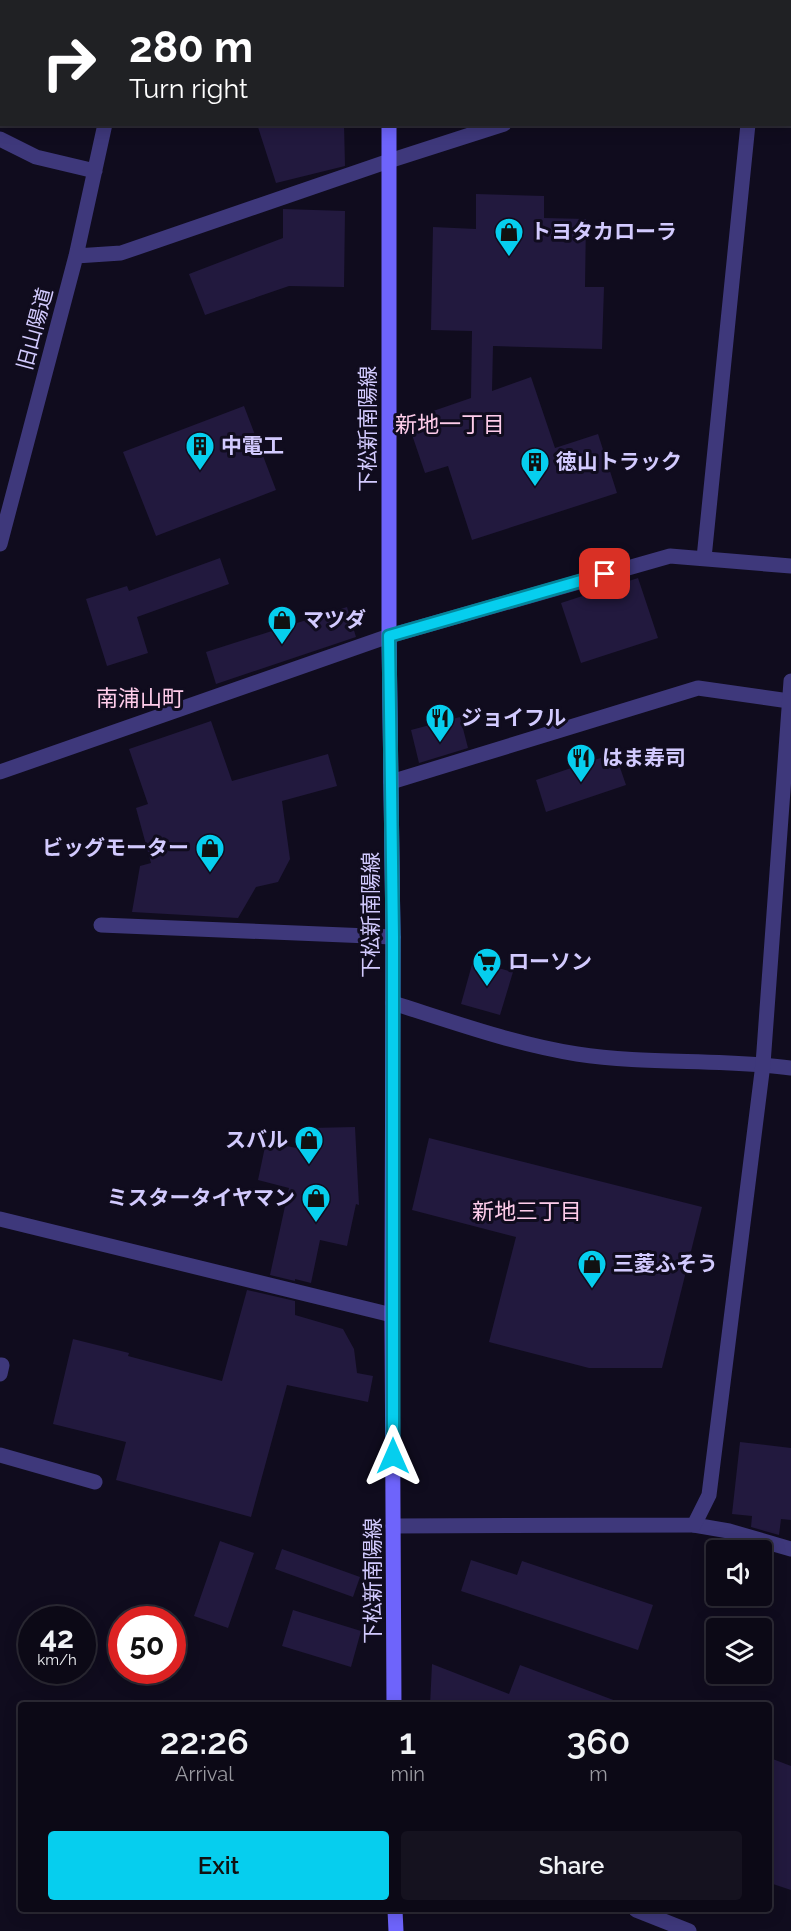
<!DOCTYPE html>
<meta charset="utf-8">
<style>
body{margin:0;font-family:Raleway,"Noto Sans JP",sans-serif;background:#15121f;color:#f1f3f6;height:100vh;display:flex;flex-direction:column;font-size:22px;white-space:nowrap}
*{box-sizing:border-box;margin:0}
p{font-size:20px;color:#9a9aa1}
.icon{flex:none;width:33px;height:33px;fill:none;stroke:currentColor;stroke-width:2;stroke-linecap:round;stroke-linejoin:round}
.map{position:relative;flex:1;overflow:hidden}
.side{position:absolute;left:18px;top:1702px;width:754px;height:210px;display:flex;flex-direction:column;background:#0c0916;border-radius:6px;box-shadow:0 3px 15px #0003,0 0 0 2px #2c2a35}
.side>*{flex:none}
.guide{position:absolute;left:0px;top:0px;width:792px;height:126px;box-shadow:0 3px 15px #0003,0 0 0 2px #2c2a35;background:#202124;color:#fff;overflow:hidden}
.controls{position:absolute;left:706px;top:1540px;display:grid;gap:12px}
.controls a{display:grid;place-items:center;width:66px;height:66px;border-radius:6px;background:#0c0916;box-shadow:0 3px 15px #0003,0 0 0 2px #2c2a35;font-size:30px}
.speed{position:absolute;left:18px;top:1606px;display:flex;gap:12px;font-size:30px;font-weight:700;text-align:center}
.speed>*{display:grid;place-content:center;width:78px;height:78px;border-radius:50%;background:#0c0916;box-shadow:0 3px 15px #0003,0 0 0 2px #2c2a35;line-height:1}
.speed small{font-size:15px;font-weight:400}
.speed .limit{border:9px solid #d22;background:#fff;color:#111}
.pin{position:absolute;display:grid;place-items:center;width:51px;height:51px;color:#fff;margin:-26px;border-radius:12px;box-shadow:0 3px 9px #0006}
.me{position:absolute;width:66px;margin:-33px;rotate:0deg;stroke-linejoin:round;filter:drop-shadow(0 0 4px #0008)}
.turn{display:flex;align-items:center;gap:21px;height:126px;padding:0 30px;font-size:27px}
.turn .icon{width:78px;height:78px;stroke-width:2.5}
.turn b{display:block;font-size:42px;line-height:51px}
.eta{display:flex;justify-content:space-evenly;align-items:center;height:102px;text-align:center}
.eta b{font-size:36px;font-weight:600;line-height:42px}
.button{display:flex;gap:12px;margin-top:auto;padding:12px 30px}
.button a{flex:1;height:69px;border-radius:6px;background:#06ceee;color:#111;font-size:24px;font-weight:600;line-height:69px;text-align:center}
.button a+a{background:#15121f;color:#f1f3f6}
.map>svg:first-child{display:block}
.building{fill:#22193e}
.lines{fill:none;stroke-linecap:round;stroke-linejoin:round}
.minor{stroke:#3e387b;stroke-width:15}
.tertiary{stroke:#3e387b;stroke-width:15}
.secondary{stroke:#6e64fb;stroke-width:15}
.route-casing{stroke:#04869b;stroke-width:15}
.route{stroke:#06ceee;stroke-width:10}
.labels{text-anchor:middle;stroke-width:6;stroke-linejoin:round;paint-order:stroke}
.poi-label{font-size:21px;font-weight:bold;fill:#d2cafe;stroke:#100c1e;text-anchor:start}
.street-label{font-size:21px;fill:#d2cafe;stroke:#100c1e}
.neighbourhood-label{font-size:22px;fill:#feccea;stroke:#100c1e}
</style>
<div class="map">
<svg width="791" height="1931" viewBox="0 0 791 1931">
<rect width="100%" height="100%" fill="#100c1e"/>
<path class="building" d="M257,124H344L345,166L276,183Z
M476,194L544,196V218L586,219L585,287H604L602,349L493,346L492,391L531,377L555,448L598,434L617,493L472,540L448,466L425,473L407,420L471,398L472,331L431,330L433,227L476,229Z
M283,209L345,211L344,287L289,286L205,315L189,274L283,238Z
M244,406L276,490L156,536L123,452Z
M220,558L229,584L137,617L148,653L107,666L86,599L127,586L129,591Z
M638,578L658,638L581,663L561,603Z
M347,607L356,637L216,684L206,652Z
M460,717L468,748L419,763L411,730Z
M211,721L232,781L328,754L337,786L282,801L290,859L278,882L256,887L238,918L132,912L140,866L151,863L136,808L148,804L129,749Z
M615,753L626,785L546,812L536,780Z
M473,961L513,972L500,1015L461,1004Z
M355,1127L359,1205L356,1204L347,1246L320,1240L311,1283L295,1279V1281L270,1275L289,1188L258,1180L266,1142L312,1151L311,1128Z
M429,1138L702,1207L662,1368H589L489,1342L516,1237L412,1210Z
M247,1290L295,1301V1315L343,1329L354,1349L357,1373L373,1376L368,1402L287,1385L251,1517L116,1480L126,1442L53,1424L73,1339L129,1353L128,1356L222,1381Z
M740,1442L791,1448V1520L781,1519L779,1535L751,1527L752,1516L732,1514Z
M220,1541L254,1553L228,1628L194,1616Z
M282,1549L360,1577L353,1597L275,1569Z
M471,1560L517,1575L522,1561L653,1605L638,1650L461,1591Z
M293,1610L361,1631L351,1667L282,1646Z
M432,1664L509,1694L520,1665L624,1704L623,1706H430Z
M770,1758L791,1766V1890L770,1883Z"/>
<g class="lines">
<path class="minor" d="M582,0L583,2
M656,0L657,2
M743,0L744,2
M144,2V0
M790,119H791
M0,139L36,157L95,171
M76,256L121,253L389,161L504,124
M0,544L76,256L105,124
M704,558L748,124
M0,772L389,636L670,556L791,566
M391,782L698,688L789,701
M101,925L393,937
M393,1003C453,1022 514,1044 577,1054C648,1065 720,1058 791,1068
M0,1219L392,1315
M0,1365H2L0,1374
M0,1455L95,1482
M694,1525L729,1531L791,1549
M636,1910L689,1931"/>
<path class="tertiary" d="M393,1526L694,1525L709,1495L763,1064L791,681"/>
<path class="secondary" d="M386,0V2
M389,124V636L393,937L392,1315L394,1706
M395,1910L396,1931"/>
</g>
<g class="lines">
<g class="route-casing">
<path id="route" d="M393,1456V936L389,636L605,574"/>
</g>
<use href="#route" class="route"/>
</g>
<defs>
<g id="shop-pin" transform="scale(1.5)"><path d="M0 17L-7.5 6A9.5 9.5 0 1 1 7.5 6Z" fill="#06ceee" stroke="#100c1e"/><path d="M-5-2.5h2.3a2.7 3.5 0 0 1 5.4 0H5L5.5 6h-11ZM-1.5-2.5h3a1.5 2.3 0 0 0-3 0Z" fill="#111"/></g>
<g id="building-pin" transform="scale(1.5)"><path d="M0 17L-7.5 6A9.5 9.5 0 1 1 7.5 6Z" fill="#06ceee" stroke="#100c1e"/><path d="M-4-6H4V6H1V3H-1V6H-4ZM-2.5-4.3h1.7v1.8h-1.7ZM.8-4.3h1.7v1.8H.8ZM-2.5-1h1.7V.8h-1.7ZM.8-1h1.7V.8H.8Z" fill="#111"/></g>
<g id="restaurant-pin" transform="scale(1.5)"><path d="M0 17L-7.5 6A9.5 9.5 0 1 1 7.5 6Z" fill="#06ceee" stroke="#100c1e"/><path d="M-5-6h1v4h1v-4h1v4h1v-4h1v5L-1.5 .5V6h-2V.5L-5-1ZM5-6V6H3V1.5H1.5Q1.5-4 5-6Z" fill="#111"/></g>
<g id="supermarket-pin" transform="scale(1.5)"><path d="M0 17L-7.5 6A9.5 9.5 0 1 1 7.5 6Z" fill="#06ceee" stroke="#100c1e"/><path d="M-6-5.5h2.5l.6 2H6L4.5 2H-2.5L-4.4-4H-6ZM-1.5 3.2a1.3 1.3 0 1 0 .1 0ZM3 3.2a1.3 1.3 0 1 0 .1 0Z" fill="#111"/></g>
</defs>
<g fill-rule="evenodd">
<use href="#shop-pin" x="509" y="232"/>
<use href="#building-pin" x="200" y="446"/>
<use href="#building-pin" x="535" y="462"/>
<use href="#shop-pin" x="282" y="620"/>
<use href="#restaurant-pin" x="440" y="718"/>
<use href="#restaurant-pin" x="581" y="758"/>
<use href="#shop-pin" x="210" y="848"/>
<use href="#supermarket-pin" x="487" y="962"/>
<use href="#shop-pin" x="309" y="1140"/>
<use href="#shop-pin" x="316" y="1198"/>
<use href="#shop-pin" x="592" y="1264"/>
</g>
<g class="labels">
<g class="poi-label">
<text x="530" y="239">トヨタカローラ</text>
<text x="221" y="453">中電工</text>
<text x="556" y="469">徳山トラック</text>
<text x="303" y="627">マツダ</text>
<text x="461" y="725">ジョイフル</text>
<text x="602" y="765">はま寿司</text>
<text x="189" y="855" text-anchor="end">ビッグモーター</text>
<text x="508" y="969">ローソン</text>
<text x="288" y="1147" text-anchor="end">スバル</text>
<text x="295" y="1205" text-anchor="end">ミスタータイヤマン</text>
<text x="613" y="1271">三菱ふそう</text>
</g>
<g class="street-label">
<text transform="translate(35 329) rotate(-75)" y="7">旧山陽道</text>
<text transform="translate(368 429) rotate(-90)" y="7">下松新南陽線</text>
<text transform="translate(371 915) rotate(-90)" y="7">下松新南陽線</text>
<text transform="translate(373 1581) rotate(-90)" y="7">下松新南陽線</text>
</g>
<g class="neighbourhood-label">
<text x="450" y="432">新地一丁目</text>
<text x="140" y="706">南浦山町</text>
<text x="527" y="1219">新地三丁目</text>
</g>
</g>
</svg>
<div class="controls">
<a><svg class="icon" aria-label="sound" viewBox="0 0 24 24"><path d="M4 9h4l5-4v14l-5-4H4zM17 9q2 3 0 6"/></svg></a>
<a><svg class="icon" aria-label="layers" viewBox="0 0 24 24"><path d="M12 4l9 5-9 5-9-5zM3 14l9 5 9-5"/></svg></a>
</div>
<div class="speed"><div>42<small>km/h</small></div><div class="limit">50</div></div>
<div class="pin" style="left:605px;top:574px;background:#d93025"><svg class="icon" aria-label="arrive" viewBox="0 0 24 24"><path d="M6 21V4h12l-3 4 3 4H6"/></svg></div>
<svg class="me" style="left:393px;top:1456px" viewBox="-20 -20 40 40"><path d="M0-17L14 15 0 8-14 15z" fill="#06ceee" stroke="#fff" stroke-width="4"/></svg>
<div class="guide">
<div class="turn"><svg class="icon" aria-label="right" viewBox="0 0 24 24"><path d="M7 20v-9h11M14 6l5 5-5 5"/></svg><div><b>280 m</b>Turn right</div></div>
</div>
<section class="side">
<div class="eta">
<div><b>22:26</b><p>Arrival</p></div>
<div><b>1</b><p>min</p></div>
<div><b>360</b><p>m</p></div>
</div>
<div class="button"><a>Exit</a><a>Share</a></div>
</section>
</div>
